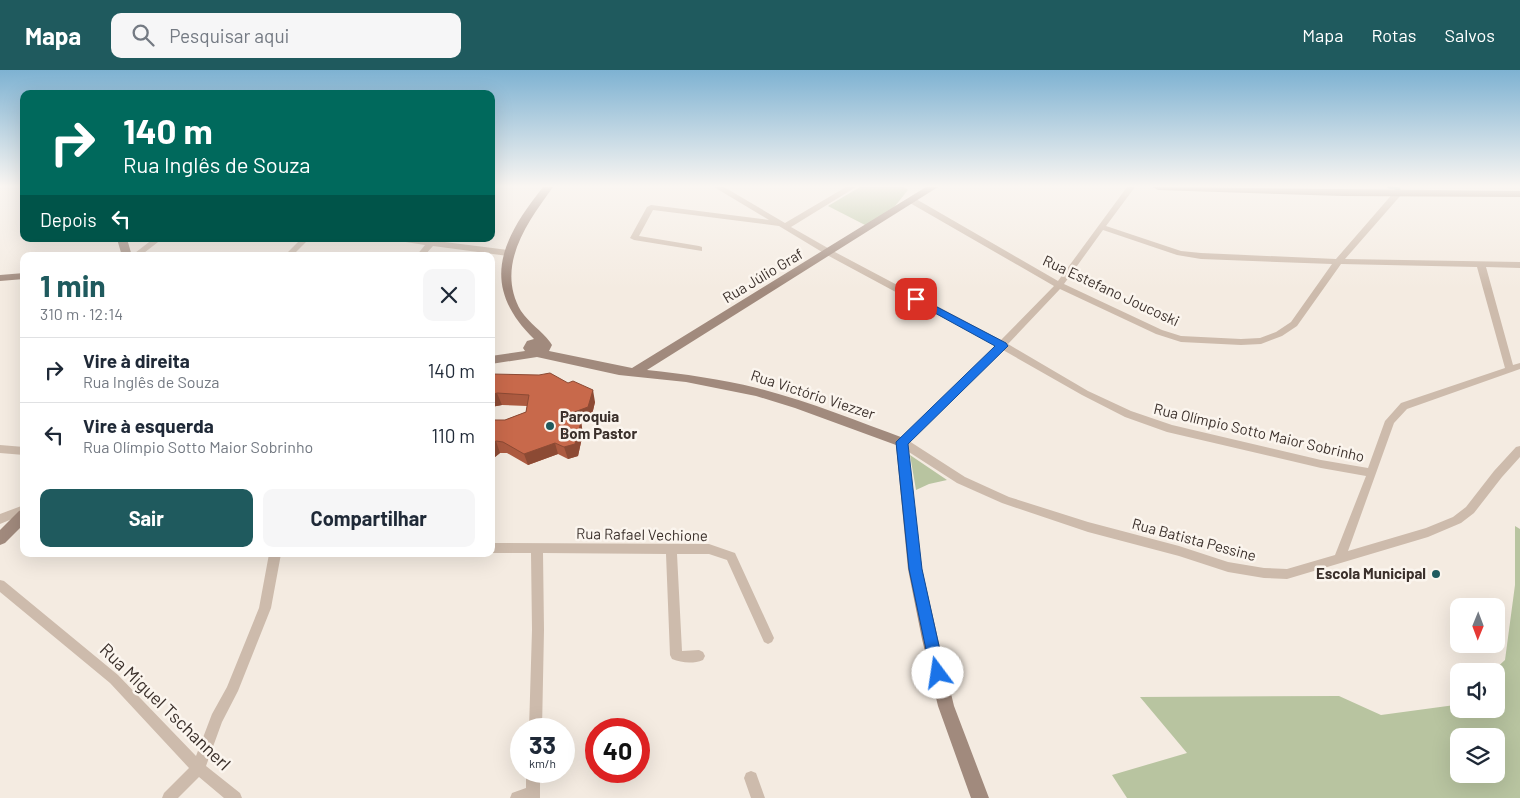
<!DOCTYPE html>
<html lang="pt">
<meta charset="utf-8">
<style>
body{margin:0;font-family:Barlow,sans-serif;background:#f6f6f7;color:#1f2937;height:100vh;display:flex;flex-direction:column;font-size:19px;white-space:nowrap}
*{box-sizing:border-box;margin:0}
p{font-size:16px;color:#747a83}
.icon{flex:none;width:28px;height:28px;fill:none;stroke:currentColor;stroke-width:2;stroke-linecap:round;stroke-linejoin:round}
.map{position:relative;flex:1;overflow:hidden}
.sheet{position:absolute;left:20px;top:182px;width:475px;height:305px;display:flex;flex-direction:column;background:#fff;border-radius:10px;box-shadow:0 5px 20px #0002}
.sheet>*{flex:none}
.banner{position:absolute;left:20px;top:20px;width:475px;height:152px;border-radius:10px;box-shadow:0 5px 20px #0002;background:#00695c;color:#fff;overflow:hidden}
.needle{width:32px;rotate:181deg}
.buttons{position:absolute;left:1450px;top:528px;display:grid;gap:10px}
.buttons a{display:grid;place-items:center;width:55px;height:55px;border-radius:10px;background:#fff;box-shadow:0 5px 20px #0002;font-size:25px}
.speed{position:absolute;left:510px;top:648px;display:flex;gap:10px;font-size:25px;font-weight:700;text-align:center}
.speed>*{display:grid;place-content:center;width:65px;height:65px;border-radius:50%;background:#fff;box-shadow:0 5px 20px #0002;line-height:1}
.speed small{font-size:12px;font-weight:400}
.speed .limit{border:8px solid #d22;background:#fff;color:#111}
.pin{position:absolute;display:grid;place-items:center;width:42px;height:42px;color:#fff;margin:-21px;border-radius:10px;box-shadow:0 2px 8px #0006}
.me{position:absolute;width:55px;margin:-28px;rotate:346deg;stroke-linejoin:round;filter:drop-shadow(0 0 4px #0008)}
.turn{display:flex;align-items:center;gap:18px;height:105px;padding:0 20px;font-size:22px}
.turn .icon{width:65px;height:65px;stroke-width:2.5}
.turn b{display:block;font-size:35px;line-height:42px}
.then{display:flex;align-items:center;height:48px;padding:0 20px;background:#0003;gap:10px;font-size:19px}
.round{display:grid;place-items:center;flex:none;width:52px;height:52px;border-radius:10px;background:#f6f6f7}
.overview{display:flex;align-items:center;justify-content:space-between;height:85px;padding:0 20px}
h1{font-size:30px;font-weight:700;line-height:38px;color:#1f5a5e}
.cta{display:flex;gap:10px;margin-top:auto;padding:10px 20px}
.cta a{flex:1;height:58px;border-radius:10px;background:#1f5a5e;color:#fff;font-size:20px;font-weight:700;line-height:58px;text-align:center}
.cta a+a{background:#f6f6f7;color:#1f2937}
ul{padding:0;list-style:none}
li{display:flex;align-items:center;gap:15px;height:65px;padding:0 20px;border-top:1px solid #e0e1e3}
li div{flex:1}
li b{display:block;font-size:19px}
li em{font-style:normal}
header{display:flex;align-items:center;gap:30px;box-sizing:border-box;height:70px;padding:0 25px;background:#1f5a5e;color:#fff}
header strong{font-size:24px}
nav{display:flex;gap:28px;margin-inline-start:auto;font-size:18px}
.search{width:350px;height:45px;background:#f6f6f7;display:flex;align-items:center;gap:12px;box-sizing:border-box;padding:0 18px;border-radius:10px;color:#747a83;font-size:19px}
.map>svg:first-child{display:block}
.green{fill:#b8c4a0;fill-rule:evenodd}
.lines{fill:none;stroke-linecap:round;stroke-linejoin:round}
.stream{stroke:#7fb0b2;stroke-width:3}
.street{fill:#cdbbac;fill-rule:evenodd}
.secondary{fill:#a18a7d;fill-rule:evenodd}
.wall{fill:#ac5a40}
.shaded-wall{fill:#8c4a34}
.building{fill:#c8694b;stroke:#8c4a34}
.route{fill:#1a73e8;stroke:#114b97}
.poi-dot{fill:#1f5a5e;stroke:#fbf5ee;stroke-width:2}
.labels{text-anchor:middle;stroke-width:5;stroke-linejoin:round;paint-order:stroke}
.street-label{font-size:15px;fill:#3b302b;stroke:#fbf5ee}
.poi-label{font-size:15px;font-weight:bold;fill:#3b302b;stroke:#fbf5ee;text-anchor:start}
.near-street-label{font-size:18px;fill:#3b302b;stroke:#fbf5ee}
</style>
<header>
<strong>Mapa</strong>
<div class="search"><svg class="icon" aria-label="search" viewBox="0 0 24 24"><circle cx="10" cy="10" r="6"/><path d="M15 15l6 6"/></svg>Pesquisar aqui</div>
<nav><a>Mapa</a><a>Rotas</a><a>Salvos</a></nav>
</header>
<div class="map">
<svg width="1520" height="728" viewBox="0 0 1520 728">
<rect width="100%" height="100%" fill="#f4ebe1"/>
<path class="green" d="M860,117H904L908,120L891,141L867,156L828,136Z
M910,385L947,410L929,414L916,420Z
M1515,456L1520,459V728H1127L1112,705L1187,683L1140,627L1339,626L1381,645L1455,635L1459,632V639H1496V601H1493L1505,590L1515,515ZM1459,666H1496V704H1459Z"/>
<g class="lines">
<path class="stream" d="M1389,117L1399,119"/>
<path class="street" d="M714,117H724L785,153L846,117H856L791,157L833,181L1001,270L1054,216L910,133V129H916L1058,211L1127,117H1135L1106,156L1181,181L1201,183L1336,189L1395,121H1401V125L1345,189L1520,192V198L1486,197L1513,295L1520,293V299L1407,339L1394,353L1348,481L1426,458L1453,447L1466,437L1494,401L1516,377L1520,376V387L1502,407L1474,443L1461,453L1428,467L1287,509L1264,508L1228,502L1179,486L1088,462L1002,433L957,413L898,375L897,372L996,276L827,185L779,156L653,140L639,166L699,176L702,177V181L634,170L630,168L647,137L651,135L769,150ZM1103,160L1177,185L1201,189L1332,194L1291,252L1276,262L1260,268L1241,269L1181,266L1162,260L1064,214ZM1341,194L1477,197L1505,298L1401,333L1385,351L1368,398L1321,390L1172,355L1131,341L1088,321L1008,274L1060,219L1156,264L1181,272L1241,275L1261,274L1282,266L1297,256ZM1003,280L1082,325L1125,347L1167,362L1321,398L1366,406L1335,485L1287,499L1264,498L1228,492L1179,476L1088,452L1009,427L965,407L909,371Z
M153,169H162L140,186H131Z
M301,169H309L292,186H284Z
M395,169L429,170L431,169H437V171L508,180L512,183L508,186L433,176L424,186H416L425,175L399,171Z
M0,375L24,377V385L0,383Z
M24,435V444L0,454V444Z
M491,473L709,474L735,483L774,568L772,572L768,574L764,572L727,490L709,484H677L682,581L699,580L703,582L705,586L703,590C693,594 682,593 672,589L670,585L666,484L543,483L544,560L542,659H529L532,560L531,483H491Z
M269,484H281L271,538L238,621L222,652L206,696L240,723L242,728H224L199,707L178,728H162L164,723L189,698L110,613L0,522V510L4,511L118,605L196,686L212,644L227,617L259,538Z
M526,701H540V728H510L512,723L526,718Z
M751,701L756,703L765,728H751L744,708L746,703Z"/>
<path class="secondary" d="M543,117H553C527,153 495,196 521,241C529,253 542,261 550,272L552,275L549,281L632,298L926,117H938L647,300C684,304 721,309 757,318C808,331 857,351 906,369L922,499L938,569L954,636L989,728H971L938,636L922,569L908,499L896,375L795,338L756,326L686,312L619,305L537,287L491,294V286L525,281L523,278L527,271L534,269C479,215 501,170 543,117Z
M1153,117L1520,121V127L1343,126L1158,120Z
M117,169H127L132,186H122Z
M24,203V209L0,211V205Z
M24,439V454L5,473L0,475V460L19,441Z"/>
</g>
<path class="wall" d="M491,304L595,332L591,349L581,352L583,363L578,386L568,389L558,384L528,395L507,383H500L495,387H491V350H505L526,342L527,336L502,335L491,337Z"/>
<path class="shaded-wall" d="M593,320L595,332L591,349L581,352L583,363L578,386L568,389L564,377L569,344Z
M497,323L502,335L491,337V325Z
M496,371L500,383L495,387L491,379V375Z
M555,373L558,384L528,395L524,384Z"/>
<path class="building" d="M550,303L568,313L573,311L593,320L588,337L569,344L581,352L575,374L564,377L555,373L524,384L503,372L496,371L491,375V350H505L526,342L529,325L497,323L491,325V304L539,305Z"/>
<linearGradient id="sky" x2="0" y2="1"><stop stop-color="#7eb2d2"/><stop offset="0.53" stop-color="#faf6f2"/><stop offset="1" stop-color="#faf6f2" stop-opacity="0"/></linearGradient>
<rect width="1520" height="219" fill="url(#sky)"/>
<path class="route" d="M916,226L1006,273L1008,276L908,374L922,499L945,603L943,608L938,609L933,608L931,603L909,499L896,372L995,276L913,231V227Z"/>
<g class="poi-dot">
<circle cx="550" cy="356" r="5"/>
<circle cx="1436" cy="504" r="5"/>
</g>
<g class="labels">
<g class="street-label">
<text transform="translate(763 206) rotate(-31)" y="5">Rua Júlio Graf</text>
<text transform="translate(1111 221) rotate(25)" y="5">Rua Estefano Joucoski</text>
<text transform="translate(813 325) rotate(18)" y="5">Rua Victório Viezzer</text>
<text transform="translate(1259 363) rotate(13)" y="5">Rua Olímpio Sotto Maior Sobrinho</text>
<text transform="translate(642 465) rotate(1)" y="5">Rua Rafael Vechione</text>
<text transform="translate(1194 470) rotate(15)" y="5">Rua Batista Pessine</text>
</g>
<g class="poi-label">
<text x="560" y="352">Paroquia<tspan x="560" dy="17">Bom Pastor</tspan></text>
<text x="1426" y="509" text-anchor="end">Escola Municipal</text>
</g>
<g class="near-street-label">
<text transform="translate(165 637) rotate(44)" y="6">Rua Miguel Tschannerl</text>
</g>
</g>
</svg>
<div class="buttons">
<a><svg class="needle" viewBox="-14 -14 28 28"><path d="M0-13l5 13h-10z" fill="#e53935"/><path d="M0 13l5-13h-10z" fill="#747a83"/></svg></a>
<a><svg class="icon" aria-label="sound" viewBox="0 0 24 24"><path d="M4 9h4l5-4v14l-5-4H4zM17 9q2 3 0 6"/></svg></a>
<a><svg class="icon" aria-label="layers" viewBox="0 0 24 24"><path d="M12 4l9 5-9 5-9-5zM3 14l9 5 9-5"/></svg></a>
</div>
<div class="speed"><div>33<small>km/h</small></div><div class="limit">40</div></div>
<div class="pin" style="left:916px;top:229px;background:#d93025"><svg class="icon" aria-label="arrive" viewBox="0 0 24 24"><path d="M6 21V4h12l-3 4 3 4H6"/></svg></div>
<svg class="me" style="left:938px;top:603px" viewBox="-20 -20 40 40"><circle r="19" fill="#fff"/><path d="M0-13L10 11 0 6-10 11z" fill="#1a73e8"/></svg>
<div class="banner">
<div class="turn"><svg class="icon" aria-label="right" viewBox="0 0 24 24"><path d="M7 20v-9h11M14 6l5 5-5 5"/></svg><div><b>140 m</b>Rua Inglês de Souza</div></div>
<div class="then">Depois<svg class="icon" aria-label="left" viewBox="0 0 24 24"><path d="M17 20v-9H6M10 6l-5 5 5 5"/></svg></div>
</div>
<section class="sheet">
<div class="overview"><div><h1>1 min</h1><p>310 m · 12:14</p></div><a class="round"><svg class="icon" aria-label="close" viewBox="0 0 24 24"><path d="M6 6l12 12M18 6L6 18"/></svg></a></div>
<ul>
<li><svg class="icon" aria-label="right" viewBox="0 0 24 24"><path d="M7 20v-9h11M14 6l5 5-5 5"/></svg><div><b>Vire à direita</b><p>Rua Inglês de Souza</p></div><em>140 m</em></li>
<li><svg class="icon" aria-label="left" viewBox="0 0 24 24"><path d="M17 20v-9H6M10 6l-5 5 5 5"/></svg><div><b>Vire à esquerda</b><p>Rua Olímpio Sotto Maior Sobrinho</p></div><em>110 m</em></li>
</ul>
<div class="cta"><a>Sair</a><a>Compartilhar</a></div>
</section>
</div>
